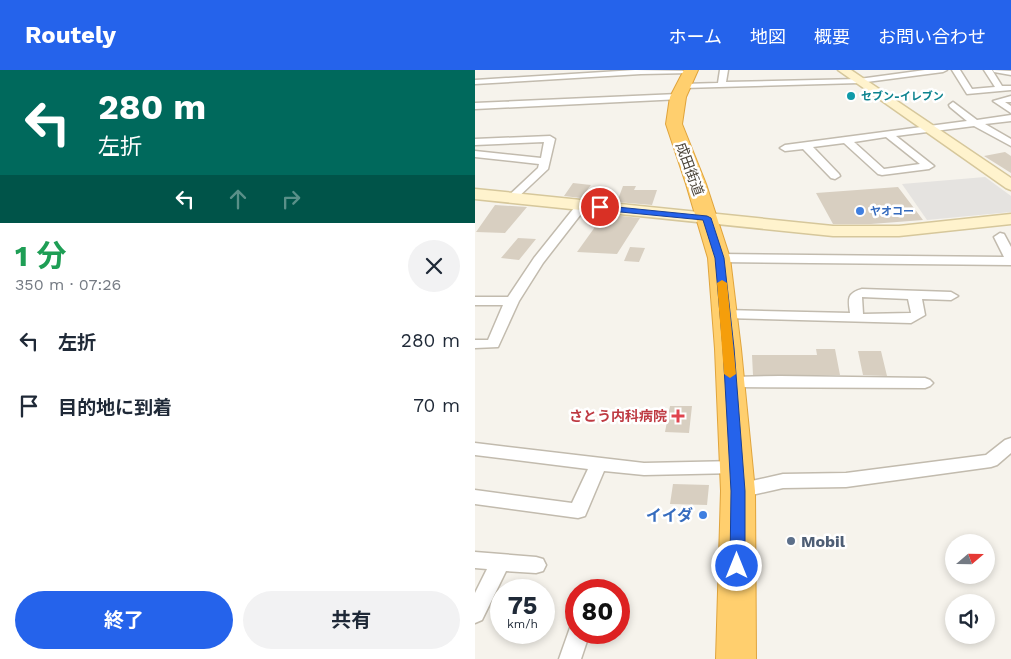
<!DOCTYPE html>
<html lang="ja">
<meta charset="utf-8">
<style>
body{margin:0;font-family:"Work Sans","Noto Sans JP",sans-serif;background:#f2f2f3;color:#1f2937;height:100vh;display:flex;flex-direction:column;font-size:19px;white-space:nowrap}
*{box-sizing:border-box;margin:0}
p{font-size:16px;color:#747a83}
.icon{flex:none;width:28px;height:28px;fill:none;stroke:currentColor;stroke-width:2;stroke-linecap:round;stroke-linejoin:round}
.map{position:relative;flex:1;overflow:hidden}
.details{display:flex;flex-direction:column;background:#fff;width:475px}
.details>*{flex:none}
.top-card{background:#00695c;color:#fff;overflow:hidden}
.needle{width:32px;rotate:70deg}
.tools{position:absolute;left:470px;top:464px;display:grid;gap:10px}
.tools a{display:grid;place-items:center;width:50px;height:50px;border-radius:50%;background:#fff;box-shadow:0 2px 8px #0003;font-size:25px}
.speed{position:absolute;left:15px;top:509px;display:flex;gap:10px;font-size:25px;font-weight:700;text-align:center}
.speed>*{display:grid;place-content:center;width:65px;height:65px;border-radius:50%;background:#fff;box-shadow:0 2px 8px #0003;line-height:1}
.speed small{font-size:12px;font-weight:400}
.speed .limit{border:8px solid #d22;background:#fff;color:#111}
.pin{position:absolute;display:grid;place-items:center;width:42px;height:42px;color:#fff;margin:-21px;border:2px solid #fff;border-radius:50%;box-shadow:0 1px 5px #0007}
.me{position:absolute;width:55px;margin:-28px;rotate:0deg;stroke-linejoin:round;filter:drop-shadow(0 0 4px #0008)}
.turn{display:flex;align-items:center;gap:18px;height:105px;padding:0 15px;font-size:22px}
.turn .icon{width:65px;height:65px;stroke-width:2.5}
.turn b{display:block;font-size:35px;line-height:42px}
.lanes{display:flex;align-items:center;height:48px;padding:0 15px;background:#0003;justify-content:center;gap:25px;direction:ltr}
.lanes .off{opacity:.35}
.round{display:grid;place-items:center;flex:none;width:52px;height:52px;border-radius:26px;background:#f2f2f3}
.overview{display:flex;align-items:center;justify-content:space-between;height:85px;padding:0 15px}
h1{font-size:30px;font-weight:700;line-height:38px;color:#1e9e55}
.button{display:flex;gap:10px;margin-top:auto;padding:10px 15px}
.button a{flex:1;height:58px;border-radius:30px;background:#2563eb;color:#fff;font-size:20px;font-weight:700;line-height:58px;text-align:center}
.button a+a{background:#f2f2f3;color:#1f2937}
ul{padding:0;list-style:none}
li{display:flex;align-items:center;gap:15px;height:65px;padding:0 15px}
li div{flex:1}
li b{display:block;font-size:19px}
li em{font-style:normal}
header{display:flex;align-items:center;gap:30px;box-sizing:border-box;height:70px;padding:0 25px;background:#2563eb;color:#fff}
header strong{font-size:24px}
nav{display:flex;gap:28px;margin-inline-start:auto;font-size:18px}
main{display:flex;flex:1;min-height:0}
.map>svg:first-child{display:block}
.parking{fill:#e5e3e0}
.building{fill:#d8cfc1}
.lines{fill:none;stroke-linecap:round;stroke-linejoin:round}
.street-casing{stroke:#c2bbae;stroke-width:3}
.secondary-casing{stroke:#d6c79b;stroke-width:3}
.highway-casing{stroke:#e0a43c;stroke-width:2}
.street{fill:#fff;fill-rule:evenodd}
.secondary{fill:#fff3cd;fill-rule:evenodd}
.highway{fill:#ffcf6e;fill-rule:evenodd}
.route{fill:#2563eb;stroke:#184099}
.slow{fill:#f59e0b}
.culture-dot{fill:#0f9aa8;stroke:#fff;stroke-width:2}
.shop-dot{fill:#3f7fe0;stroke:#fff;stroke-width:2}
.health-dot{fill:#e0444e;stroke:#fff;stroke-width:2}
.service-dot{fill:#5c6f8a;stroke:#fff;stroke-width:2}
.labels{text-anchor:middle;stroke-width:5;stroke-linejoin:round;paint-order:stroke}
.far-culture-label{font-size:11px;font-weight:bold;fill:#0d838f;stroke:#fff;text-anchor:start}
.far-shop-label{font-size:11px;font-weight:bold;fill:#366cbe;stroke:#fff;text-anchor:start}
.street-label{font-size:14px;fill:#4b4439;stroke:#fff}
.health-label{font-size:14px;font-weight:bold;fill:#be3a42;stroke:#fff;text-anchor:end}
.near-shop-label{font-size:16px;font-weight:bold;fill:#366cbe;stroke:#fff;text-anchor:end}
.near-service-label{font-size:16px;font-weight:bold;fill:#4e5e75;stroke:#fff;text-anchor:start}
</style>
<header>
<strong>Routely</strong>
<nav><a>ホーム</a><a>地図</a><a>概要</a><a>お問い合わせ</a></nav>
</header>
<main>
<section class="details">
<div class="top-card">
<div class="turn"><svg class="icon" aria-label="left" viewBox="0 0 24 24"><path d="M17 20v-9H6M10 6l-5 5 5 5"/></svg><div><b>280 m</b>左折</div></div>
<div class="lanes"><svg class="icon" aria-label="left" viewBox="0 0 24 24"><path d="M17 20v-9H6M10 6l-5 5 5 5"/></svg><svg class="icon off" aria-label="ahead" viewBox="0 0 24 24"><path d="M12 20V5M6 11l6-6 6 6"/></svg><svg class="icon off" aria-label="right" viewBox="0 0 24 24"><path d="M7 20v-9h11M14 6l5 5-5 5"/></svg></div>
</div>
<div class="overview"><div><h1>1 分</h1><p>350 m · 07:26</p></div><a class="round"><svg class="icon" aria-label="close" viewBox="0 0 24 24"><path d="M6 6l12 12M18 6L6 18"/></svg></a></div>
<ul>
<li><svg class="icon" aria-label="left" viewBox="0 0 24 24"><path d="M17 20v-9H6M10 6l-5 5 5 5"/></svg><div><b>左折</b></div><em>280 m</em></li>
<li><svg class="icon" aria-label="arrive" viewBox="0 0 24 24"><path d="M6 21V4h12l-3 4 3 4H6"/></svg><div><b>目的地に到着</b></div><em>70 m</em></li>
</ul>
<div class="button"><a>終了</a><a>共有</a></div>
</section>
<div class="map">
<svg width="536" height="589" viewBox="0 0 536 589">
<rect width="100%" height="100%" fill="#f6f3ec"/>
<path class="parking" d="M510,107L536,126V142L452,150L427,114Z"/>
<path class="building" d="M530,82L536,86V103L509,86Z
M98,113L116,115L106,128L89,126Z
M148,116H161L159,120H182L177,135L142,132Z
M423,117L448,150L396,154H358L341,123Z
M20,135L52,137L30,163L1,162Z
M137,145L165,148L142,184L102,182L125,150L135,151Z
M43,168L61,169L44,190L26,188Z
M155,177L170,178L164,192L149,191Z
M341,279H360L365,305H278L277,285H342Z
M383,281H406L412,306L388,305Z
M195,336H217L214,363L190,362Z
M198,414L234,415L232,435L195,434Z"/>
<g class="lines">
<g class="street-casing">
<path id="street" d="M160,0L220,1L216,3L166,4L0,14V10Z
M245,0H253L251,12L384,9L450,0H472L468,2L384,13L208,18L204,16L208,14L243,13Z
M477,0H485L497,19L520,17L509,0H517L527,16H536V20L492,24Z
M518,0L536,1V5L519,2Z
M203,24L207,27L206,29L0,39V33Z
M536,26V32H530L536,36V43L518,31Z
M478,32L502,50L536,45V51L510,54L536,69V76L499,56L421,66L459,96L454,99L407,105L403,104L369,73L338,77L364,104L365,106L360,109L356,108L328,79L310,81L305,78L310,75L492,51L475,37L474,35ZM411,67L445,94L409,99L379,72Z
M75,66L80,69L73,99L40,130H32L31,128L63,98L64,94L0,87V81L66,88L69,72L0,75V69Z
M107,132L113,135L68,193L44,231L23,277L0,278V270H13L28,235H0V227H33L59,188L103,133Z
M525,163L529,164L536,177V195L244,192L238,188L244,184L529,187L519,167Z
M387,219L476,222L483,226L476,230L447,229L450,245L436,253L250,248L243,244L250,240L375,243C373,229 372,223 387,219ZM387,227L433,229L436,243L388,244Z
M305,306L450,308L455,310L458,313L455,316L450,318L256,317L251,315L248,312L251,309L256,307Z
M536,368V383L522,395L516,397L371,417L308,418L263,428L257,426L254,421L257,416L263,414L308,404L371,403L511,385L530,370Z
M0,373L169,393L262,391L268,393L271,397L268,401L262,403L169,405L129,401L110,446L103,448L0,434V420L97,433L113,399L0,385Z
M0,482L61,487L68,489L71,495L68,501L61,503L31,501L7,550L0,553V523L12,499L0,498Z
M101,554V562H115L106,589H84L96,555Z"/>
</g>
<g class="secondary-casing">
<path id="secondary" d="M363,0H376L536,108V120L531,118Z
M0,119L358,156H424L536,144V154L424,166H358L0,129Z"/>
</g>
<g class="highway-casing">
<path id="highway" d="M209,0H223L211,27L207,54L231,114L255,188L266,279L280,421L281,589H241L246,421L240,279L233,188L211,114L191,54L195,27Z"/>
</g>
<use href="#street" class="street"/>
<use href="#secondary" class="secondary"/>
<use href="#highway" class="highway"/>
</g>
<path class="route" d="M122,135L232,146L236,148L249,188L259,278L270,421V496L267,500L262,502L257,500L255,496L256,421L248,278L240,188L228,150L125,140L121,137Z"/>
<path class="slow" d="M247,210L252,213L261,304L255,308L249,304L242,213Z"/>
<circle class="culture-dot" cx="376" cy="26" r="5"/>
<g class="shop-dot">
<circle cx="385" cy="141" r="5"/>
<circle cx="228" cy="445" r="5"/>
</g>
<path class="health-dot" d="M200.5 338.5h5v5h5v5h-5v5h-5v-5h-5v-5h5z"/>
<circle class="service-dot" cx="316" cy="471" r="5"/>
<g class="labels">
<g class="far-culture-label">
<text x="386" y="30">セブン-イレブン</text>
</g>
<g class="far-shop-label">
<text x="395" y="145">ヤオコー</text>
</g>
<g class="street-label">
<text transform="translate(215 99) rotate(70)" y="5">成田街道</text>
</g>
<g class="health-label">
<text x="192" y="351">さとう内科病院</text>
</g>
<g class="near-shop-label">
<text x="218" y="451">イイダ</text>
</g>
<g class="near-service-label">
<text x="326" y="477">Mobil</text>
</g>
</g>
</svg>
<div class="tools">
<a><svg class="needle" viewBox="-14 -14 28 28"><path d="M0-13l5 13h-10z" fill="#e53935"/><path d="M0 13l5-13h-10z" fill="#747a83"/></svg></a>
<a><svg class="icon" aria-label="sound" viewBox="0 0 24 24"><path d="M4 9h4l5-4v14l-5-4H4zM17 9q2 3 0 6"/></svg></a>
</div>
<div class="speed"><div>75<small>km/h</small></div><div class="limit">80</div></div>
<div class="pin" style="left:125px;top:137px;background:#d93025"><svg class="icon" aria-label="arrive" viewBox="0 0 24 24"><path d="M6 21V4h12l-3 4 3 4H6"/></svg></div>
<svg class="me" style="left:262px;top:496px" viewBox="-20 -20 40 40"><circle r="17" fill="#2563eb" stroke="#fff" stroke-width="3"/><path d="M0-11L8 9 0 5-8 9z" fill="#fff"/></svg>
</div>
</main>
